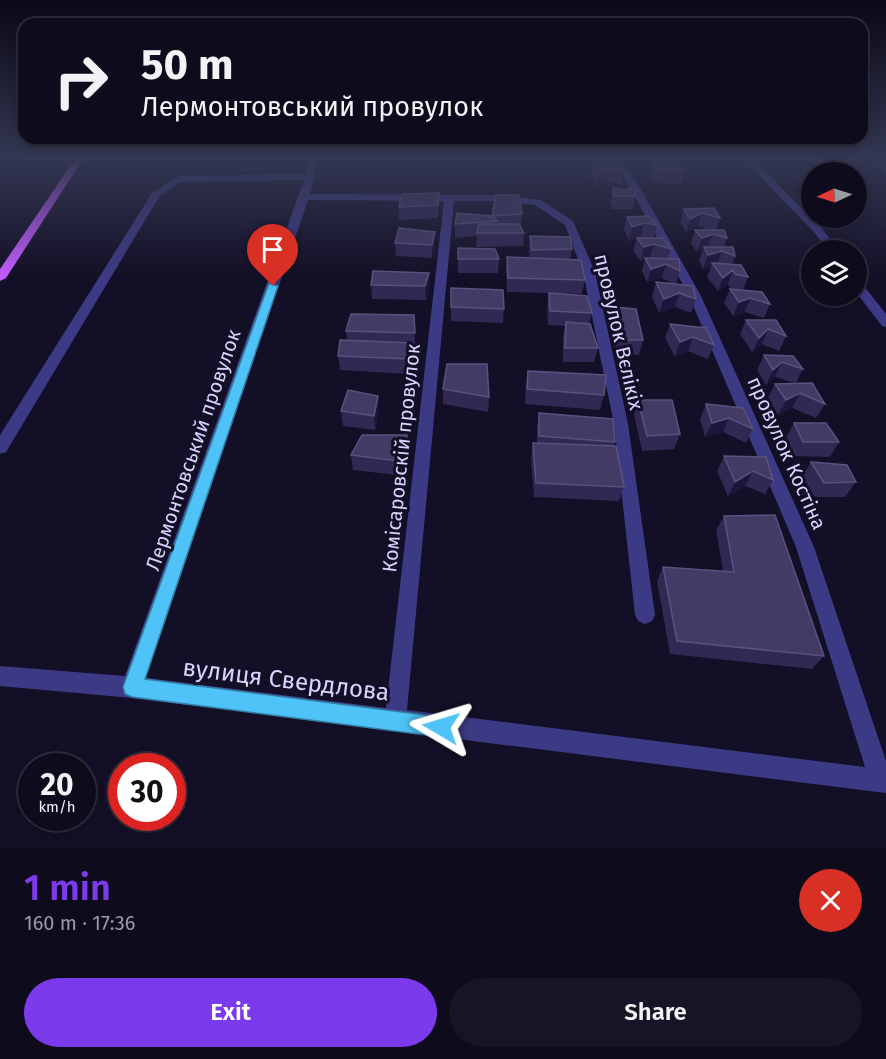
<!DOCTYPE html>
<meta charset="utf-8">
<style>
body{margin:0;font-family:"Fira Sans",sans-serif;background:#171425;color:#f1f3f6;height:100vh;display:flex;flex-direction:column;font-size:22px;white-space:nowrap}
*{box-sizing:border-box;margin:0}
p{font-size:20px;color:#9b9ba3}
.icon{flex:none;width:33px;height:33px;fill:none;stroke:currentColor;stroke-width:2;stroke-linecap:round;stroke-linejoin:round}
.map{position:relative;height:849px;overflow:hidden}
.drawer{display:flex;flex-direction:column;background:#0e0b1c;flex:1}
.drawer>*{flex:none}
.banner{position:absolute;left:18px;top:18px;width:850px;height:126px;border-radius:18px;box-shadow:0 3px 9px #0003,0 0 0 2px #2e2b3b;background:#0e0b1c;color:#f1f3f6;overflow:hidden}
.needle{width:39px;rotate:266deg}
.tools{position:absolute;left:801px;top:162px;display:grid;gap:12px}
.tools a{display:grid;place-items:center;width:66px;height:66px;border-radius:50%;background:#0e0b1c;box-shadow:0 3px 9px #0003,0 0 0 2px #2e2b3b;font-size:30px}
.speed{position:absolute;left:18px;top:753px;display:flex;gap:12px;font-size:30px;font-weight:700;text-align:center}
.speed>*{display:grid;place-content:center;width:78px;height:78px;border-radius:50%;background:#0e0b1c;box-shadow:0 3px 9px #0003,0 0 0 2px #2e2b3b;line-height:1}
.speed small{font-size:15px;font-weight:400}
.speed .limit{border:9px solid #d22;background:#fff;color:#111}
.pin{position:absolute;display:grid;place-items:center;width:51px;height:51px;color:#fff;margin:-62px -26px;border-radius:50% 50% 50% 0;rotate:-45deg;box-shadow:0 0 6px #0007}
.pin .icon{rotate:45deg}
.me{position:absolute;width:66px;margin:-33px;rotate:277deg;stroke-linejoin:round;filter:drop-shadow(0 0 4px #0008)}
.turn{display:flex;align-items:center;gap:21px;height:126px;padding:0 24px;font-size:27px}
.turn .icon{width:78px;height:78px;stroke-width:2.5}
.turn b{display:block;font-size:42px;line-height:51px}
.round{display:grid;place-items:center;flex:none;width:63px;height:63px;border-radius:32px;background:#171425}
.overview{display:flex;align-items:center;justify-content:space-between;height:102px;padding:0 24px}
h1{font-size:36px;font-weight:600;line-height:45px;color:#7c3aed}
.primary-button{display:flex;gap:12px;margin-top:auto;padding:12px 24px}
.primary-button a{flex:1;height:69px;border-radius:36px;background:#7c3aed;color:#fff;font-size:24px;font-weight:600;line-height:69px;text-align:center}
.primary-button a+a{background:#171425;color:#f1f3f6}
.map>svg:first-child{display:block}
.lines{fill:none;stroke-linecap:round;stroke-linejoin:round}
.street{fill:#3d3a85;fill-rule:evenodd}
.primary{fill:#c25bff;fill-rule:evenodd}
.wall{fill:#312854}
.shaded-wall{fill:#1d163a}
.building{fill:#433a66;stroke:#5a527e;stroke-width:1.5}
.route{fill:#4fc3f7;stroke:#337fa1;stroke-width:1.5}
.labels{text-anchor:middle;stroke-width:6;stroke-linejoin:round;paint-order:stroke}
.street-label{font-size:20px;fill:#d9d4ff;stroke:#130f26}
.near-street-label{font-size:24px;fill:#d9d4ff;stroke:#130f26}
</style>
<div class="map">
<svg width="886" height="849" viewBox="0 0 886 849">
<rect width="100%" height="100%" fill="#130f26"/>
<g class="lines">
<path class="street" d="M310,159H318L310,194L501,195L541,200L573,221L595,272L628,424L655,615L652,621L645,624L638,621L635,615L614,424L583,272L565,225L535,205L501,201H454L407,710L865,767L796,547L689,296L629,186L612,159H620L639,186L701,296L814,547L886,761V793L132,698L0,686V666L125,676L304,180L179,182L159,197L6,452L0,454V435L152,193L177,176L305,174ZM308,200L444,201L386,708L146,678Z
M743,159H752L821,227L838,250H828L813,231Z
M868,159H877L886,166V173Z
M856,280L860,281L886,314V327L882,326L856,292Z"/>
<path class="primary" d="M75,159H83L6,278L0,281V269Z"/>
</g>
<path class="wall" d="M653,163L684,171L681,184L653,183L650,175Z
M593,165L624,172L622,185L608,181L596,185L591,177Z
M613,188L625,190L635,196L633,209H612L610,201Z
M439,193L438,218L399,220V207Z
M684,209L720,218L716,230L727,238L724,247L735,256L732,265L748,277L743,290L770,304L764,318L745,312L733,316L724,303L730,289L737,290L730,288L728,284L718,291L707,277L711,267L703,269L699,261L703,249L697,252L691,243L695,230H710L698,226L686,232L680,222Z
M522,214L521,227L524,233L523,246L476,247L477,236L455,238V224L492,216Z
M627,217L657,225L654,238L671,249L668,258L680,271L676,285L696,299L691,313L675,307L659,313L652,297L656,282L675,285L662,278L647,282L642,271L645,259L641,261L633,251L637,238L629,241L624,230Z
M435,232V246L432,258L396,256L395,243Z
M530,236L572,249L570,260L585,280L582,294L554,293L592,313L589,324L598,348L594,362H563V336L565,326L548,325L547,307L549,293L507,292L506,271L507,257L530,258L529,250Z
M458,248L499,259L498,273H458Z
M371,285L430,286L426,300L372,299Z
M451,288L504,309L503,323L451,321Z
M613,307L643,340L639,355L616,354L609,322Z
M414,315L415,348H411L412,358L409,374L340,370L338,356L347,340L346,331Z
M746,320L786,336L779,351L762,344L752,352L740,334Z
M670,324L714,345L708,359L688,351L675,357L665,338Z
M764,355L803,369L796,383L825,404L816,418L792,408L778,415L768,398L775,384L795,383L775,377L766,385L757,370Z
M528,371L604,395L600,410L525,404L526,385Z
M443,389L489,397L488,412L443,404Z
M638,400L680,434L674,449L642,451L634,415Z
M706,404L753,429L746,443L723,432L705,437L700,419Z
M341,411H379L375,430L343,426Z
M539,413L615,442L614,446L624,487L619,501L534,497L531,458L533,443H537V428Z
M794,423L839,442L830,457L794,456L786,438Z
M408,450L406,476L353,470L351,455Z
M724,456L773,480L765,494L745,486L728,496L717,471Z
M811,462L856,482L845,497H815L802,477Z
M724,516L824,656L812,669L670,654L657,581L663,567L723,571L716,530Z"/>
<path class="shaded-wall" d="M610,169L608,181L596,185L598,173Z
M439,193V206L438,218V205Z
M702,213L698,226L686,232L690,219Z
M644,223L641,236L629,241L632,227Z
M435,232V246L432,258V245Z
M713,234L708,247H704L703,249L697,252L702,238Z
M654,244L650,257L645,258V259L641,261L644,247Z
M722,251L717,265L712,263L711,267L703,269L708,255Z
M666,264L662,278L647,282L651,269Z
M733,270L728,284L718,291L723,278Z
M429,273L430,286L426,300L425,286Z
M679,293L675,307L659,313L664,299Z
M750,298L745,312L733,316L739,302Z
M768,329L762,344L752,352L759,338Z
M693,337L688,351L675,357L680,342Z
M411,343L412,358L409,374L408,359Z
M782,362L775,377L766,385L773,370Z
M800,393L792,408L778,415L786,400Z
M378,396L379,411L375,430L374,416Z
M729,418L723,432L705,437L712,423Z
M407,435L408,450L406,476L405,462Z
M753,471L745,486L728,496L735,482Z"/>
<path class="building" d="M653,163H677L684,171H656Z
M593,165L622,166L624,172L610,169L598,173Z
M634,187L635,196H614L613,188L625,190Z
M439,193L438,205L399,207L402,194Z
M496,195H519L522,214L492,216Z
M714,208L720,218L702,213L690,219L684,209Z
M457,213L492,216L497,221L455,224Z
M649,216L657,225L644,223L632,227L627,217Z
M479,224H519L524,233H477Z
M399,228L435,232L432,245L395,243Z
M695,230H724L727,238L713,234L702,238Z
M530,236L570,237L572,249L532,250Z
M637,238H663L671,249L654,244L644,247Z
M704,247H733L735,256L722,251L708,255Z
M458,248L495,249L499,259H458Z
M507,257L581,260L585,280L508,278Z
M645,258L679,259L680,271L666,264L651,269Z
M712,263L741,265L748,277L735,274L733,270L723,278Z
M373,271L429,273L425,286L371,285Z
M656,282L693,286L696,299L679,293L664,299Z
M451,288L503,290L504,309L451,307Z
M730,289L762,292L770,304L750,298L739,302Z
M549,293L587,296L592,313L550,311Z
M613,307L636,309L643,340H620Z
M351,314L414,315L415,333L346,331Z
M746,320H776L786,336L768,329L759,338Z
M566,322L590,324L598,348H565Z
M670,324L706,328L714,345L693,337L680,342Z
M340,340L411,343L408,359L338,356Z
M764,355L793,356L803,369L782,362L773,370Z
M447,364H487L489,397L443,389Z
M528,371L606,375L604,395L527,389Z
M812,383L825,404L800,393L786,400L775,384Z
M348,390L378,396L374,416L341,411Z
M638,400H672L680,434L647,436Z
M706,404L743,408L753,429L729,418L712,423Z
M539,413L613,419L615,442L539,436Z
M794,423H826L839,442H803Z
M362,435H407L405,462L351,455Z
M533,443L616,446L624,487L536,483Z
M724,456L766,457L773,480L753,471L735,482Z
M811,462L847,465L856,482L824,483Z
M775,515L824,656L677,641L663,567L734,572L724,516Z"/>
<linearGradient id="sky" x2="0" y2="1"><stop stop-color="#0a0815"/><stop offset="0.57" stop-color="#333752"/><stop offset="1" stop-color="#333752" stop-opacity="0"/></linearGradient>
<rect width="886" height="278" fill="url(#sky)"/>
<path class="route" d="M269,283L278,286L145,679L441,717L448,720L451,727L448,734L441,737L132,697L125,694L123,687Z"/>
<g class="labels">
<g class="street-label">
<text transform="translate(619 332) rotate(77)" y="7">провулок Вєлікіх</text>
<text transform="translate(193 450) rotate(-71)" y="7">Лермонтовський провулок</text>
<text transform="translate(787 453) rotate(66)" y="7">провулок Костіна</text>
<text transform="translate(401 458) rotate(-84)" y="7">Комісаровскій провулок</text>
</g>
<g class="near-street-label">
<text transform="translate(286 680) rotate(7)" y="8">вулиця Свердлова</text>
</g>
</g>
</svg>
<div class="tools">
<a><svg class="needle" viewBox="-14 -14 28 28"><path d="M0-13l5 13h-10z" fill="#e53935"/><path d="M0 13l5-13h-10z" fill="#9b9ba3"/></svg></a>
<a><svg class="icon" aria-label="layers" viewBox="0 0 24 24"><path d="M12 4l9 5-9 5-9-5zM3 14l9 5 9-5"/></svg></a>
</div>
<div class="speed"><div>20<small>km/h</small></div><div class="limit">30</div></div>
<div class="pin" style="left:273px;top:286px;background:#d93025"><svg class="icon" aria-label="arrive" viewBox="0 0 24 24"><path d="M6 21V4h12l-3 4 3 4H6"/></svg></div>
<svg class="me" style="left:441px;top:727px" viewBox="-20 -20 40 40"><path d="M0-17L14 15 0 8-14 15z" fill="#4fc3f7" stroke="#fff" stroke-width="4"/></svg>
<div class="banner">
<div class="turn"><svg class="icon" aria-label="right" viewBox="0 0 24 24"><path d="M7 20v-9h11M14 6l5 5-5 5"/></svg><div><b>50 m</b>Лермонтовський провулок</div></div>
</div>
</div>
<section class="drawer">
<div class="overview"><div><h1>1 min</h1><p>160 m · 17:36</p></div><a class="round" style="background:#d93025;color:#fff"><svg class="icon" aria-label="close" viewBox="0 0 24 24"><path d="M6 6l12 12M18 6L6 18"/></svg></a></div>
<div class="primary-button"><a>Exit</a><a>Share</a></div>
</section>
